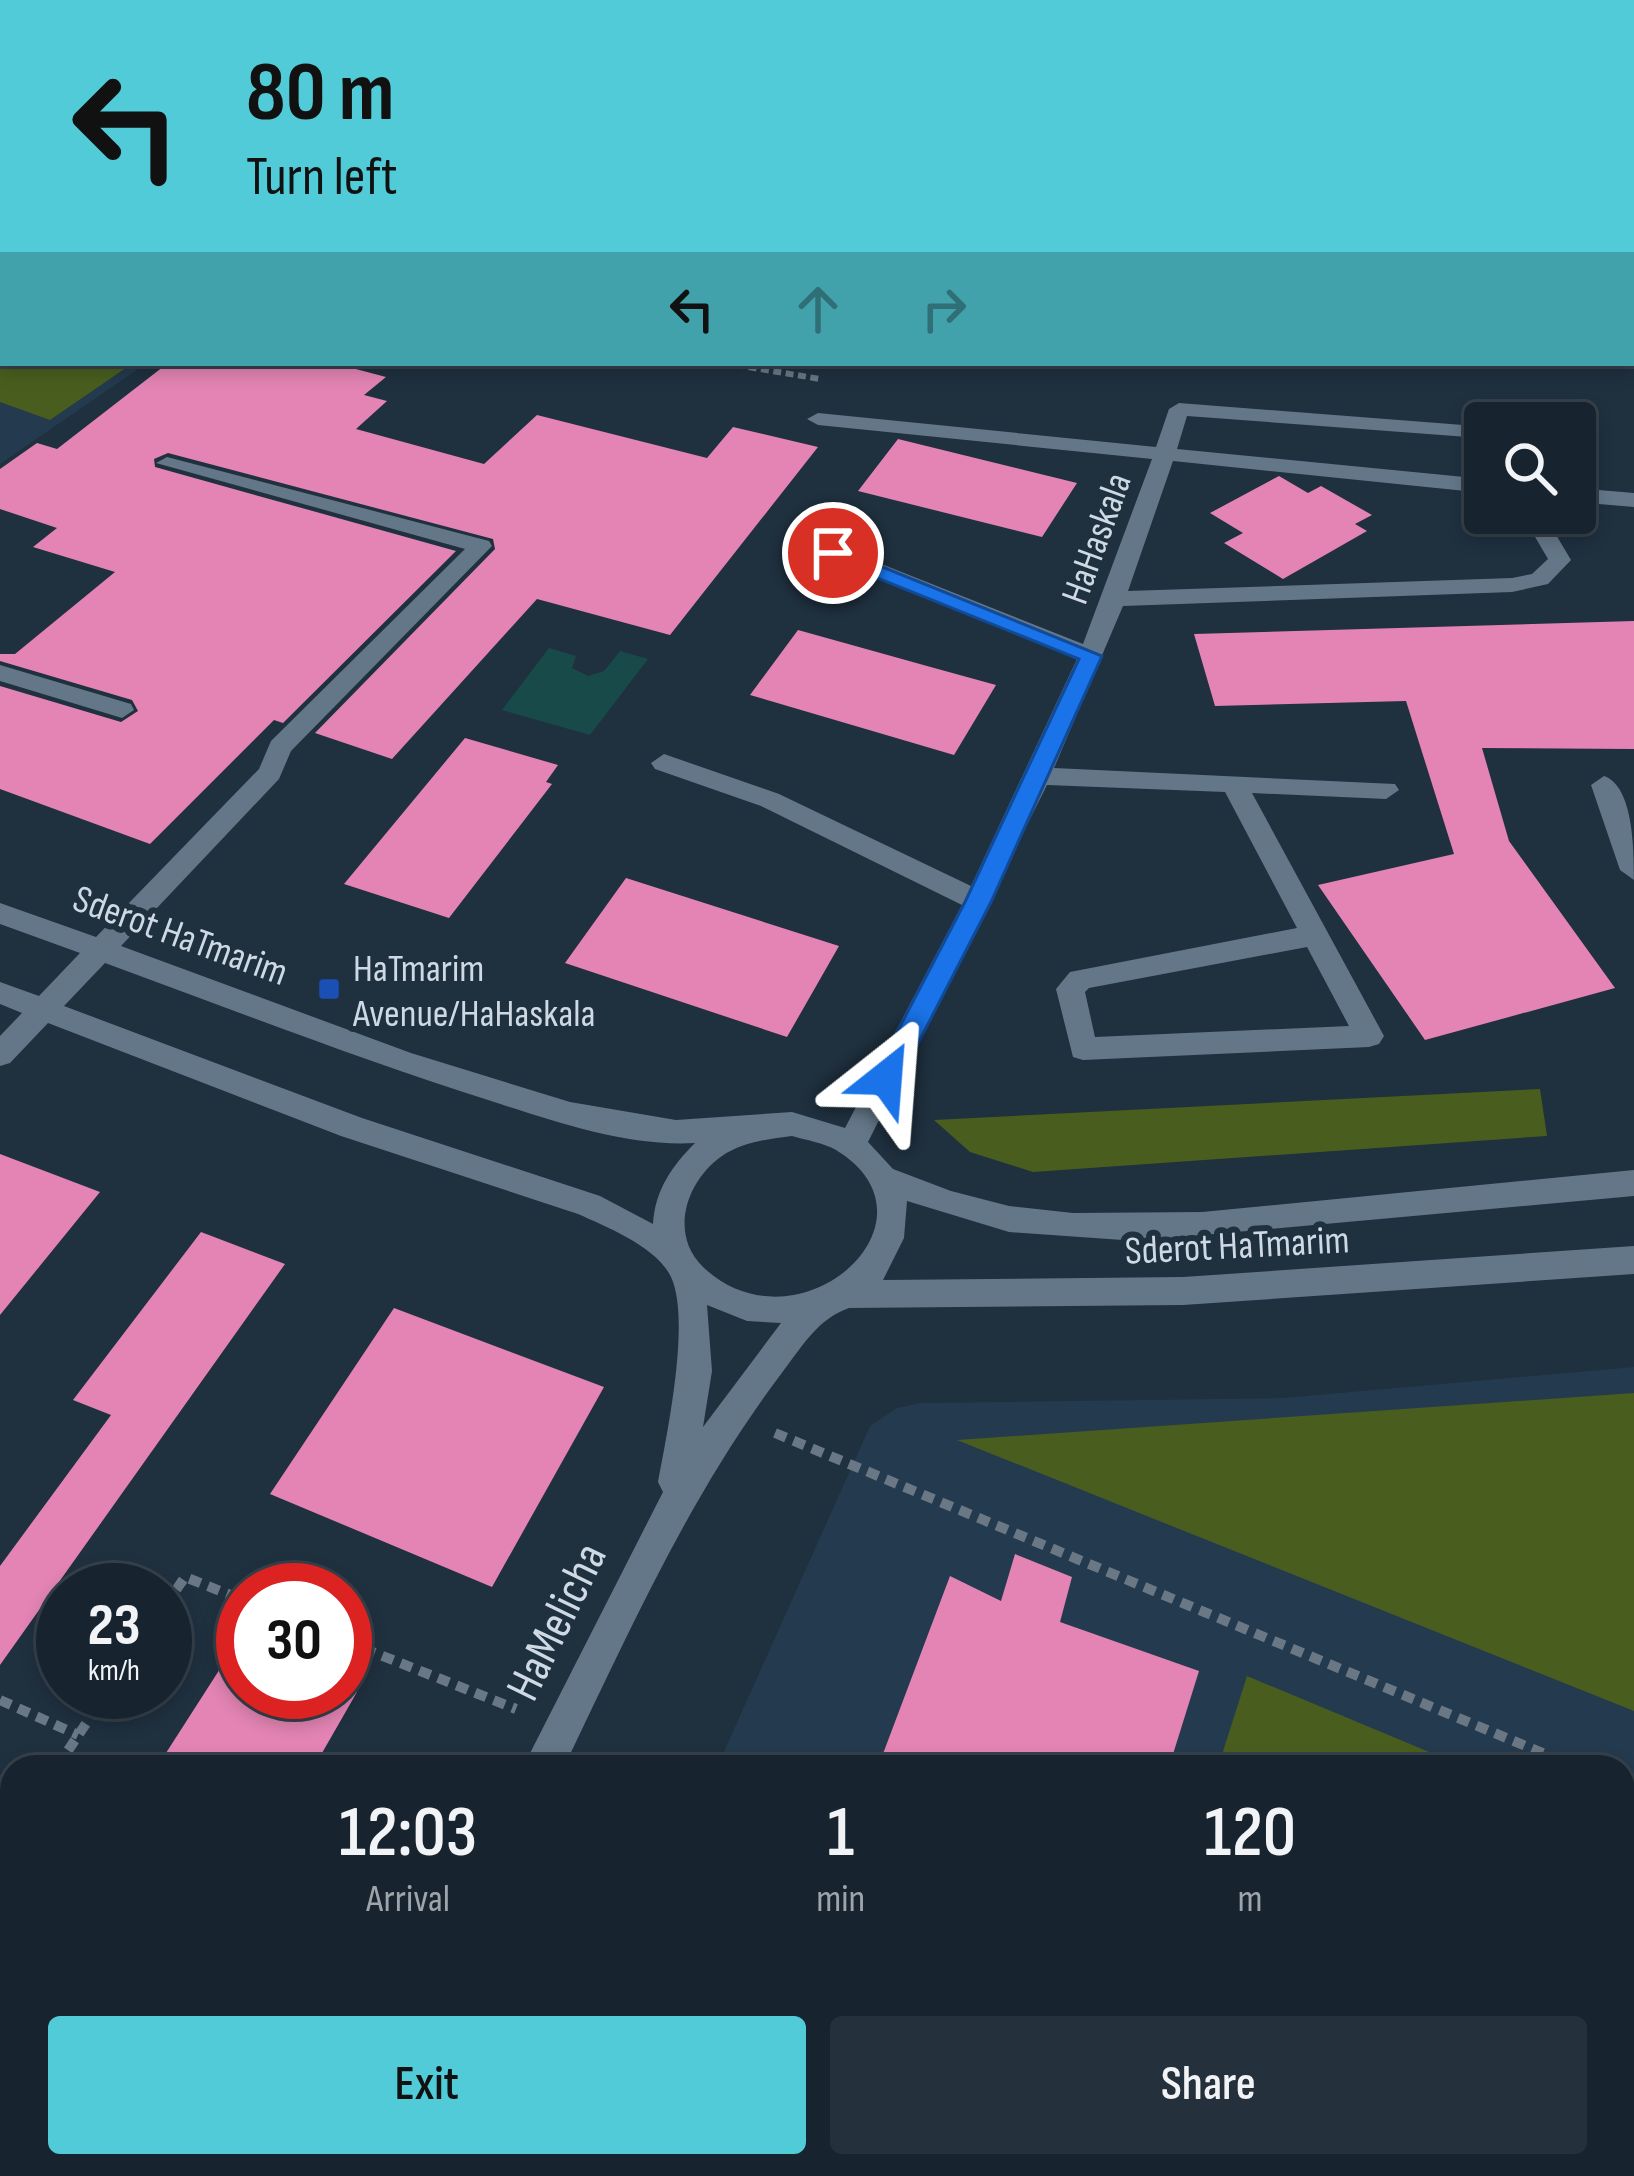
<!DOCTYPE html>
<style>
body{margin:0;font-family:"Sofia Sans Condensed",sans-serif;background:#24303b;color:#f1f3f6;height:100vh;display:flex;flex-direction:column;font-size:45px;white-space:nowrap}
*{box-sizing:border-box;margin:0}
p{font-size:39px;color:#9ea4aa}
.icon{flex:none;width:66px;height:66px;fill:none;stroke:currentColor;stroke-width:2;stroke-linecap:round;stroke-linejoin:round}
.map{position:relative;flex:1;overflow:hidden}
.sheet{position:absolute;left:0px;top:1755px;width:1635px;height:423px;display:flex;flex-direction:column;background:#17242f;border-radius:36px 36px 0 0;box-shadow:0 6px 18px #0003,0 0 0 3px #36414b}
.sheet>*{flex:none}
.hud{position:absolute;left:0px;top:0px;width:1635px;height:366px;box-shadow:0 6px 18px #0003,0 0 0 3px #36414b;background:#52cbd8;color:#111;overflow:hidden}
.fabs{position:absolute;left:1464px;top:402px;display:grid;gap:24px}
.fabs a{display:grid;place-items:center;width:132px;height:132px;border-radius:12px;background:#17242f;box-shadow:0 6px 18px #0003,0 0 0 3px #36414b;font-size:60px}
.speed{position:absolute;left:36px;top:1563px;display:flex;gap:24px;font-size:60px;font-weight:700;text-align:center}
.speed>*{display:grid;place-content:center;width:156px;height:156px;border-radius:50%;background:#17242f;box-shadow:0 6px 18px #0003,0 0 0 3px #36414b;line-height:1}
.speed small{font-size:30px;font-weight:400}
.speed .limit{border:18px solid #d22;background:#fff;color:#111}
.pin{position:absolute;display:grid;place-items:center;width:102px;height:102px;color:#fff;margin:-51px;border:6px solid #fff;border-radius:50%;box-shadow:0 3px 12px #0007}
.me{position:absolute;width:132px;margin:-66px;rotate:28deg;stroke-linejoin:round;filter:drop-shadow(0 0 9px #0008)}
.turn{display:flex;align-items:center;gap:42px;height:252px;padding:0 48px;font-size:54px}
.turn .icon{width:156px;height:156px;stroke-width:2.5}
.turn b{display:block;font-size:84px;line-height:102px}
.lanes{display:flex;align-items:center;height:114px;padding:0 48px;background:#0003;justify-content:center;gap:60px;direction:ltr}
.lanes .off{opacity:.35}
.eta{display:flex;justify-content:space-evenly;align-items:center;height:204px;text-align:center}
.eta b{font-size:72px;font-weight:600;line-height:84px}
.button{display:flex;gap:24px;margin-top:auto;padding:24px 48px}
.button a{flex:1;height:138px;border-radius:12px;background:#52cbd8;color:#111;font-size:48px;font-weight:600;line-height:138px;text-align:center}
.button a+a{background:#24303b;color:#f1f3f6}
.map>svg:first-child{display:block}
.built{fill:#243a4e}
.green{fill:#495e1e}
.water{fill:#194a4a}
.building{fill:#e384b4}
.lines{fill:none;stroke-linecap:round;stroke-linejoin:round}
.path-far1{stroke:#6a7885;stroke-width:6;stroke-dasharray:8 4.5;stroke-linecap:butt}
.path{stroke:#6a7885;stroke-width:10;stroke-dasharray:12 8;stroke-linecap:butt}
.minor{fill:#647789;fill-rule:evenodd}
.major{fill:#5db199;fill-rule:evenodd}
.route{fill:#1a73e8;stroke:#114b97;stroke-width:3}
.transit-dot{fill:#1a4fb4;stroke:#1f303f;stroke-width:4.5}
.labels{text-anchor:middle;stroke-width:12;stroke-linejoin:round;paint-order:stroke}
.street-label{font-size:39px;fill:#ced9e3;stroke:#1f303f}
.poi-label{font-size:39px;fill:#ced9e3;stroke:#1f303f;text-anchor:start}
.near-street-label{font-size:48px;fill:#ced9e3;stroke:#1f303f}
</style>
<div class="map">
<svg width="1634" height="2176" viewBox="0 0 1634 2176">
<rect width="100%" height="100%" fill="#1f303f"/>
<path class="built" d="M0,253L3,363H147L0,464Z
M1634,1367V2176H533L538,2166H1623V1767H717L870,1426L897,1408L920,1403L1283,1398Z"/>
<path class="green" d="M0,265L3,363H133L50,420L0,402Z
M1540,1089L1547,1136L1033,1172L970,1152L934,1120Z
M1634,1393V1711L957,1440Z
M1247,1676L1465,1767H1218Z"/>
<path class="water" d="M549,648L576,656L572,668L588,676L604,671L620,651L648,659L590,735L502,710Z"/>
<path class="building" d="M168,363H333L386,377L364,395L387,401L356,429L484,464L537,415L707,458L733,427L818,447L670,635L537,599L392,759L315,733L495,549L493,539L168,453L154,459L155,467L456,551L283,723L274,720L150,844L0,789V686L121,722L138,711L132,700L0,661V654H15L115,572L33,547L57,528L0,509V469L37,443L57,449Z
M898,439L1077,483L1042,537L858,491Z
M1279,476L1308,493L1321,486L1372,515L1355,524L1367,531L1283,579L1224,543L1243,533L1210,513Z
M1634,621V749L1482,748L1509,841L1615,988L1425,1040L1318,885L1454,854L1406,701L1215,706L1194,634Z
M798,630L927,666L996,685L954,755L750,695Z
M465,738L558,765L546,782L552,784L449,918L344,884Z
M626,878L839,946L787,1037L565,963Z
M0,1154L100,1192L0,1315Z
M201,1232L285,1264L0,1665V1566L111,1415L73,1400Z
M394,1308L604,1387L492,1587L270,1494Z
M1015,1554L1072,1577L1060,1622L1199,1671L1169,1767H878L950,1576L1001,1601Z
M243,1633V1692H357L314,1767H157Z"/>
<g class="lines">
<path class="path-far1" d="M724,363L820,379"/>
<path class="path" d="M775,1433L1576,1767
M165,1606L185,1577L243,1600
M345,1641L516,1709
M0,1700L78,1735
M57,1767L107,1692
M1623,1786L1634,1791
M0,1851L12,1833"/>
<path class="minor" d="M117,0H148L115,3Z
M1050,0H1091L1093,3H1052Z
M3,11V21L0,22V12Z
M1179,403L1476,426V436L1468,437L1187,416L1177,449L1485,479V493L1173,461L1128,591L1512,578L1532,574L1548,559L1521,513H1543L1571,560L1548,584L1512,592L1123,606L1054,768L1395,784L1399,790L1386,799L1252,793L1384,1036L1379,1044L1369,1047L1083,1060L1073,1057L1056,989L1070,972L1297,928L1225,792L1047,785L868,1142L893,1169L951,1191L1009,1206L1073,1213L1202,1212L1634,1170V1196L1137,1241L1009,1232L907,1201L904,1238L883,1280L1183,1277L1634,1246V1274L1183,1305L849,1308C818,1319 804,1344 784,1370C691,1492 630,1630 564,1767H523L663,1492L658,1482C667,1434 691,1320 671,1277C657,1247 607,1227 578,1214L341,1136L48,1023L10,1063L0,1066V1036L22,1013L0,1004V982L39,996L80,953L0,924V903L96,937L259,769L271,741L465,549L156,463L167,457L489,541L492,546L291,751L279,779L121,946L411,1053L570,1102L676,1120L792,1112L845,1128L962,905L761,806L655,769L651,763L664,754L779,794L971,886L1077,659L822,553L833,546L841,548L1083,644L1152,459L818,425L807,419L818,413L1156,447L1169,409ZM1307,947L1349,1026L1095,1037L1085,992L1089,988ZM105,963C233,1010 359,1059 488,1100C553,1121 627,1147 695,1143C672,1166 655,1190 653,1224L600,1196L362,1118L64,1006ZM792,1136C806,1140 824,1143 836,1150C951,1220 798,1357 703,1267C669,1234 686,1181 722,1156C743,1142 768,1139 792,1136ZM707,1305L747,1321L781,1323L703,1427L712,1371Z
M1575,488L1634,493V507L1575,502Z
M0,665L131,704L134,710L122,718L0,681Z
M1604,776C1634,786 1634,852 1634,880L1620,870L1591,785Z
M326,2166H370L366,2176H322Z"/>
<path class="major" d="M1496,0H1512L1513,3H1497Z
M1540,0H1556L1557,3H1541Z
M1632,145H1634V157H1632Z
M1632,212L1634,213V226L1632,225Z"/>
</g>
<path class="route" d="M833,547L1102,656L991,902L896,1086L886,1089L873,1078L965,902L1079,659L825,557V548Z"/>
<rect class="transit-dot" x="317" y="977" width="24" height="24" rx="6"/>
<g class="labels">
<g class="street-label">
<text transform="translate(1095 538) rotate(-70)" y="14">HaHaskala</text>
<text transform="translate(181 934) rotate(20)" y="14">Sderot HaTmarim</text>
<text transform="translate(1237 1244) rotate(-3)" y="14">Sderot HaTmarim</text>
</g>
<g class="poi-label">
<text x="353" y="981">HaTmarim<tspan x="353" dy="45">Avenue/HaHaskala</tspan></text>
</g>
<g class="near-street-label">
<text transform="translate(555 1621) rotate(-64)" y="17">HaMelicha</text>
</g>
</g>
</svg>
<div class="fabs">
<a><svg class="icon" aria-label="search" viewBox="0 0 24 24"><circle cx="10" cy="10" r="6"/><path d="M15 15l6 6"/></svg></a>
</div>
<div class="speed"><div>23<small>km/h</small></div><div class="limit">30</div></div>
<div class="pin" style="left:833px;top:553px;background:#d93025"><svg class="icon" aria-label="arrive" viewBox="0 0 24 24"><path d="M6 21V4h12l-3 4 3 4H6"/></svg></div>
<svg class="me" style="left:886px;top:1078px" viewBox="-20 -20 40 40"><path d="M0-17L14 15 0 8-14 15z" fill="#1a73e8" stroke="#fff" stroke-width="4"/></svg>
<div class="hud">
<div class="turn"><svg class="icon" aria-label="left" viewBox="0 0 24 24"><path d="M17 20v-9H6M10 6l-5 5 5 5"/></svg><div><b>80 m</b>Turn left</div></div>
<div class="lanes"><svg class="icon" aria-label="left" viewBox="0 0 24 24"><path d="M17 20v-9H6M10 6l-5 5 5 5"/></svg><svg class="icon off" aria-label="ahead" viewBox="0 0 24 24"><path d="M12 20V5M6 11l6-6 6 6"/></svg><svg class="icon off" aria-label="right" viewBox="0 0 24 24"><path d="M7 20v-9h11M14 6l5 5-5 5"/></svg></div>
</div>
<section class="sheet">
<div class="eta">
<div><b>12:03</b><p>Arrival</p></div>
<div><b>1</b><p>min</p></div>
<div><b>120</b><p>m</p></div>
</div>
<div class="button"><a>Exit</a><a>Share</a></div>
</section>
</div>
